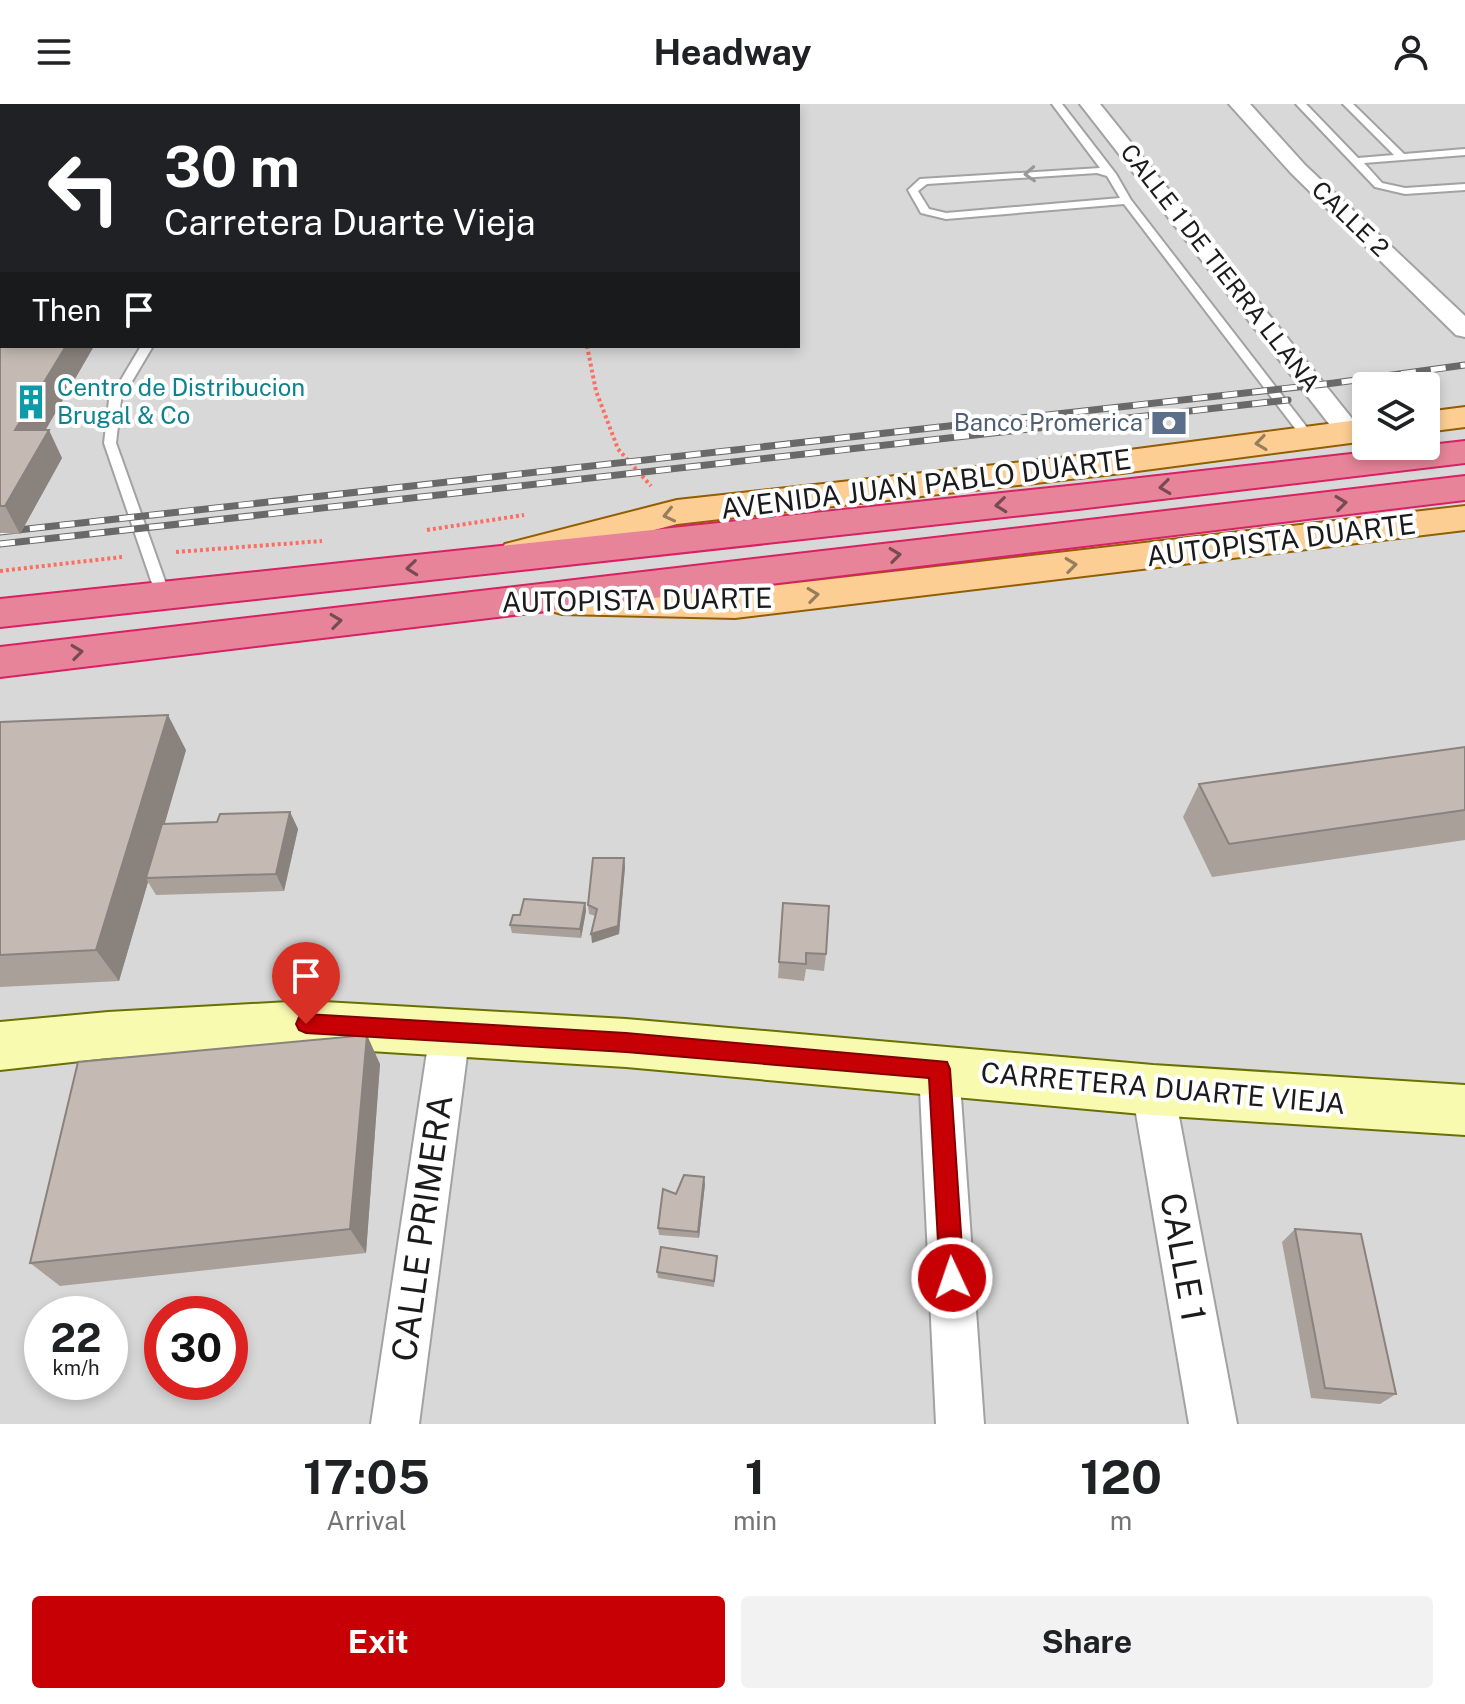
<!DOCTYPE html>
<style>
body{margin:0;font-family:"Public Sans",sans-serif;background:#f2f2f2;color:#202124;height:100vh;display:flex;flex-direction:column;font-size:30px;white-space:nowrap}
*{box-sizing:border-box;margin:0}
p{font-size:26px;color:#757577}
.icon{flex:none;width:44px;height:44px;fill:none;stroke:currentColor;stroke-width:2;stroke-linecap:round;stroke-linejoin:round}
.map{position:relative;height:1320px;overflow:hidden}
.details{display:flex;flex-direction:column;background:#fff;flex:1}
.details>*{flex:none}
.hud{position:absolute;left:0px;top:0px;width:800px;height:244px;box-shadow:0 4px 12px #0003;background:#202124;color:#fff;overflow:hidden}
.controls{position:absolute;left:1352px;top:268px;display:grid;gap:16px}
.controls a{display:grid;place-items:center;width:88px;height:88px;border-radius:8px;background:#fff;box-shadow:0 4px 12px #0003;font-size:40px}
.speed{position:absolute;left:24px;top:1192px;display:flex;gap:16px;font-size:40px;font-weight:700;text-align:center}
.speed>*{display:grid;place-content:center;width:104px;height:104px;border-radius:50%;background:#fff;box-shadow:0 4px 12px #0003;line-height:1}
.speed small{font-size:20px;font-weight:400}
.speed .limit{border:12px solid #d22;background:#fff;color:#111}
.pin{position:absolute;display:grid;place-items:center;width:68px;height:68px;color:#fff;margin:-82px -34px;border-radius:50% 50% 50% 0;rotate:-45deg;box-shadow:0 0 8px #0007}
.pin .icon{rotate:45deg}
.me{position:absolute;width:88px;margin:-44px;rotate:357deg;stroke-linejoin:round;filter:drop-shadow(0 0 6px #0008)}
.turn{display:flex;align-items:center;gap:28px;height:168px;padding:0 32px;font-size:36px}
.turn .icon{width:104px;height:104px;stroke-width:2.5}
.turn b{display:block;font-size:56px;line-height:68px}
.then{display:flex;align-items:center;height:76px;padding:0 32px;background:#0003;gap:16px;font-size:30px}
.eta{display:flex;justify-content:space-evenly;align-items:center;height:136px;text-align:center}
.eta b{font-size:48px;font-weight:700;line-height:56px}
.primary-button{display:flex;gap:16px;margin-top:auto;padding:16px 32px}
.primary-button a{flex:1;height:92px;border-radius:8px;background:#c60004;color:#fff;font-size:32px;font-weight:700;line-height:92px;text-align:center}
.primary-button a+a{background:#f2f2f2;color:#202124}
header{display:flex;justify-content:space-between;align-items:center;height:104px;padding:0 32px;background:#fff;font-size:36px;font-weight:700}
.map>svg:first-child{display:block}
.residential{fill:#d9d8d8;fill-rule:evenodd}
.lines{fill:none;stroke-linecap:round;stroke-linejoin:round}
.lane-casing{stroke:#a2a2a2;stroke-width:4}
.street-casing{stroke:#a2a2a2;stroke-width:4}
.secondary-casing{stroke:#687102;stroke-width:4}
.primary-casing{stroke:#925e00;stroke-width:4}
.highway-casing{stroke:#d82063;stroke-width:4}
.path-far1{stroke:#fc6e61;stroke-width:3;stroke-dasharray:3 3;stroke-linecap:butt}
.path{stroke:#fc6e61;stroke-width:4;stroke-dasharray:3 3;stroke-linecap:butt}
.lane{fill:#fff;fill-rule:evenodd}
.street{fill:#fff;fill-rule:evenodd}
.secondary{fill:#f8fab0;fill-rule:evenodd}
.primary{fill:#fdce94;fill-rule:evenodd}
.highway{fill:#e78499;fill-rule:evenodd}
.rail-casing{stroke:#696969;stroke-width:7}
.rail{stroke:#fff;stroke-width:5;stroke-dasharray:15;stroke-linecap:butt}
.wall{fill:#a9a09a}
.shaded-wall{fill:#89827d}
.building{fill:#c4bab3;stroke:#89827d;stroke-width:2}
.oneway{stroke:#989898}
.oneway2{stroke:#977d5e}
.oneway3{stroke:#774a54}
.route{fill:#c60004;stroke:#810003;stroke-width:2}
.labels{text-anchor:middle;stroke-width:8;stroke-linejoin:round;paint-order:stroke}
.far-street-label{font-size:24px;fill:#1b1b1b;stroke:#fff}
.far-culture-label{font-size:24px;fill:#0d838f;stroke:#fff;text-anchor:start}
.far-service-label{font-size:24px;fill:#4e5e75;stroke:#fff;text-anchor:end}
.street-label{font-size:28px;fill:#1b1b1b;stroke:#fff}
.near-street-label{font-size:34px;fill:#1b1b1b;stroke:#fff}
</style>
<header><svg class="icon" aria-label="menu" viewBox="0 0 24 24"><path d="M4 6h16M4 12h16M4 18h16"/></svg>Headway<svg class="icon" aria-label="person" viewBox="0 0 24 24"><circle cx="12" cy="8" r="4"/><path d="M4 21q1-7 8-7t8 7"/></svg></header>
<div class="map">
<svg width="1465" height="1320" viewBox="0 0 1465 1320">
<rect width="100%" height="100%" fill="#ede8e0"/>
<path class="residential" d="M0,0H1465V1320H0ZM2,2H798V242H2ZM1366,282H1426V342H1366ZM42,1210H110V1278H42ZM162,1210H230V1278H162Z"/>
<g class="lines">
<g class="lane-casing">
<path id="lane" d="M1052,0H1062L1116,70L1131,96L1312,330V336H1304L1124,100L946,115L921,109L908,86L920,75L1100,64ZM1097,69L1107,72L1120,94L946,109L929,105L918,87L927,80Z
M1296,0H1306L1358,54L1394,51L1343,0H1353L1404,50L1465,45V51L1364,59L1382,79L1405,84L1465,80V86L1405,90L1375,83Z
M141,242H153L121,296L116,339L170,491L163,496L156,491L104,339L109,296Z"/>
</g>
<g class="street-casing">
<path id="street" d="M200,0H220L199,2Z
M412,0H432L411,2Z
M1080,0H1100L1358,322L1362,328L1358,334L1349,336L1340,334Z
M1229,0H1250L1305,61L1465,212V233L1456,231L1291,69Z
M450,910L464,915L470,928L419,1320H371L430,928L436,915Z
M939,946L953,952L959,965L984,1320H936L919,965L925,952Z
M1153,967L1168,972L1174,986L1237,1320H1189L1132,986L1138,972Z"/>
</g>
<g class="secondary-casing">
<path id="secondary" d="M306,897L626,915L1153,961L1465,981V1031L1153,1011L626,963L306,943L108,954L0,966V918L108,908Z"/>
</g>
<g class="primary-casing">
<path id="primary" d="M1465,303V323L1426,328V308Z
M1366,315V337L1122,369L677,420L518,462L505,458L499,449L505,440L677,396L1122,347Z
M1465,402V426L735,514L562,510L548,506L542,496L548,486L562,482L735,486Z"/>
</g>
<g class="highway-casing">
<path id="highway" d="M1465,337V359L1078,405L0,523V495L1078,381Z
M1465,372V396L0,573V543Z"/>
</g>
<path class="path-far1" d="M506,0L514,2"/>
<path class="path" d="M587,242L596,287L618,345L651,382
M427,426L524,411
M176,448L322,437
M0,467L122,453"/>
<use href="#lane" class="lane"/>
<use href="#street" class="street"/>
<use href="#secondary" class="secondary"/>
<use href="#primary" class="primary"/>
<use href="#highway" class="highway"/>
<g class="rail-casing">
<path id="rail" d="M0,428L1334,279L1465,261
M0,440L1288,296"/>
</g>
<use href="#rail" class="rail"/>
</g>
<path class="wall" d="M0,203L2,242H94L45,326L62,354L20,430L0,429Z
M0,618L186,646L164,720L217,718L290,708L298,725L284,787L156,791L148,778L119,877L0,883Z
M1465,643V736L1212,773L1183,713L1199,680Z
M624,754L625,763L619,830L592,839L596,812L589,810L588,801Z
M585,799L586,807L581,834L512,829L510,821L520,811Z
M783,799L826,850L824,867L806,865L804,877L778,874Z
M380,960L366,1149L60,1182L30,1159Z
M705,1080L699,1134L659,1131L658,1124L676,1090Z
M1295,1125L1396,1290L1380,1300L1311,1294L1282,1138Z
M717,1152L714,1183L658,1174L657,1168Z"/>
<path class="shaded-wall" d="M66,242H94L30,353L15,326Z
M49,326L62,354L20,430L5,402Z
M168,611L186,646L149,774H146L148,778L119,877L96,846Z
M290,708L298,725L284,787L276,770Z
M624,754L625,763L619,830L592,839L591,830Z
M585,799L586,807L581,834L580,825Z
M367,931L380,960L366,1149L350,1125Z
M704,1073L705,1080L699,1134L698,1128Z"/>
<path class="building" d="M0,203H2V242H66L15,326H49L5,402H0Z
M168,611L96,846L0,851V618Z
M1465,643V706L1229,740L1199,680Z
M290,708L276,770L146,774L162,720L217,718L220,710Z
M593,754H624L618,822L591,830L597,805L588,801Z
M524,795L585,799L580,825L510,821L513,811H520Z
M783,799L829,802L826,850L806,849V860L779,858Z
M367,931L350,1125L30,1159L78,958Z
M684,1071L704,1073L698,1128L658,1124L663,1085L676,1090Z
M1295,1125L1361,1130L1396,1290L1325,1284Z
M661,1143L717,1152L714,1177L657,1168Z"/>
<defs><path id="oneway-chevron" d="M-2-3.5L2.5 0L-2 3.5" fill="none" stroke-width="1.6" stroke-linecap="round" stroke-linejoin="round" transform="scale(2)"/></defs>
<use class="oneway" href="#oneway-chevron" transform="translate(1030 70) rotate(177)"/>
<g class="oneway2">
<use href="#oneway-chevron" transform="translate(1261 339) rotate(172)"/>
<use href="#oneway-chevron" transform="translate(669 411) rotate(167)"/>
<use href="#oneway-chevron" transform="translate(1071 461) rotate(-7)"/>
<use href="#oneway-chevron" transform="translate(813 491) rotate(-7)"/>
</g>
<g class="oneway3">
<use href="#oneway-chevron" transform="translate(1165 383) rotate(173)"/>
<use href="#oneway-chevron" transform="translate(1341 399) rotate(-7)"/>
<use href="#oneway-chevron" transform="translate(1001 401) rotate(174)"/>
<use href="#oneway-chevron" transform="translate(895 451) rotate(-7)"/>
<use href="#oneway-chevron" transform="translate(412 464) rotate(174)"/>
<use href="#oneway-chevron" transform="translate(336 517) rotate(-7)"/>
<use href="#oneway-chevron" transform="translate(77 548) rotate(-7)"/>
</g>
<path class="route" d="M306,910L626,929L947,958L950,965L964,1174L961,1183L952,1186L943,1183L940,1174L929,974L626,948L306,929L299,926L296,920L299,913Z"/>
<defs>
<g id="building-bare" transform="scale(2.76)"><path d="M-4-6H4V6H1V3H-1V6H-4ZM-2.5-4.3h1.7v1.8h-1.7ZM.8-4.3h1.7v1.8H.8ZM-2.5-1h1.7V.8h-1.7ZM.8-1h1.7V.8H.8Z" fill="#0f9aa8" stroke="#fff" stroke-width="2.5" paint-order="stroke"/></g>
<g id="bank-bare" transform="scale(2.76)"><path d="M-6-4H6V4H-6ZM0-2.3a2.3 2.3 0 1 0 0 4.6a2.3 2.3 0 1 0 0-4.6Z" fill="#5c6f8a" stroke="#fff" stroke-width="2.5" paint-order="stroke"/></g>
</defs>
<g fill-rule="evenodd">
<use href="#building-bare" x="31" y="298"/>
<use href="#bank-bare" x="1169" y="319"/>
</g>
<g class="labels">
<g class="far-street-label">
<text transform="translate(1350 115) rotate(44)" y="8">CALLE 2</text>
<text transform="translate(1220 164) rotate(52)" y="8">CALLE 1 DE TIERRA LLANA</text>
</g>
<g class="far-culture-label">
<text x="57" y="292">Centro de Distribucion<tspan x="57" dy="28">Brugal &amp; Co</tspan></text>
</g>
<g class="far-service-label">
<text x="1143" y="327">Banco Promerica</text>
</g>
<g class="street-label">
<text transform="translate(926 380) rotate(-7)" y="10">AVENIDA JUAN PABLO DUARTE</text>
<text transform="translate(1281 436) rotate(-7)" y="10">AUTOPISTA DUARTE</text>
<text transform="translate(637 496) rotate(-1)" y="10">AUTOPISTA DUARTE</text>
<text transform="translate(1163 984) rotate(5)" y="10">CARRETERA DUARTE VIEJA</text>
</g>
<g class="near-street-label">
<text transform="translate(422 1124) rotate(-82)" y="12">CALLE PRIMERA</text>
<text transform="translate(1183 1153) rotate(80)" y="12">CALLE 1</text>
</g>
</g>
</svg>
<div class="controls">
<a><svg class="icon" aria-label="layers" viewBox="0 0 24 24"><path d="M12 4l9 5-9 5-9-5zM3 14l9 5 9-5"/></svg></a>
</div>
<div class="speed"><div>22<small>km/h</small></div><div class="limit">30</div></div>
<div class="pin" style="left:306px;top:920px;background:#d93025"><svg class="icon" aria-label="arrive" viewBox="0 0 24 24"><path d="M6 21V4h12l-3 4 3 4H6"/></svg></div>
<svg class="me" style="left:952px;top:1174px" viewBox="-20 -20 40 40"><circle r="17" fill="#c60004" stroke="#fff" stroke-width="3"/><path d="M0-11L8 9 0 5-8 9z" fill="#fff"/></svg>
<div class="hud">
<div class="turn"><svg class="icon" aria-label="left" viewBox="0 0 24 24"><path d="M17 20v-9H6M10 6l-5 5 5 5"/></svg><div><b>30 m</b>Carretera Duarte Vieja</div></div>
<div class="then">Then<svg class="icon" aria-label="arrive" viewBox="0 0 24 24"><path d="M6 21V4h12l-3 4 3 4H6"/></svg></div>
</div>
</div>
<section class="details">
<div class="eta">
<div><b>17:05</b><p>Arrival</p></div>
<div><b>1</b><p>min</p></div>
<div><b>120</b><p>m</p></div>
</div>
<div class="primary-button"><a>Exit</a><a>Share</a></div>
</section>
